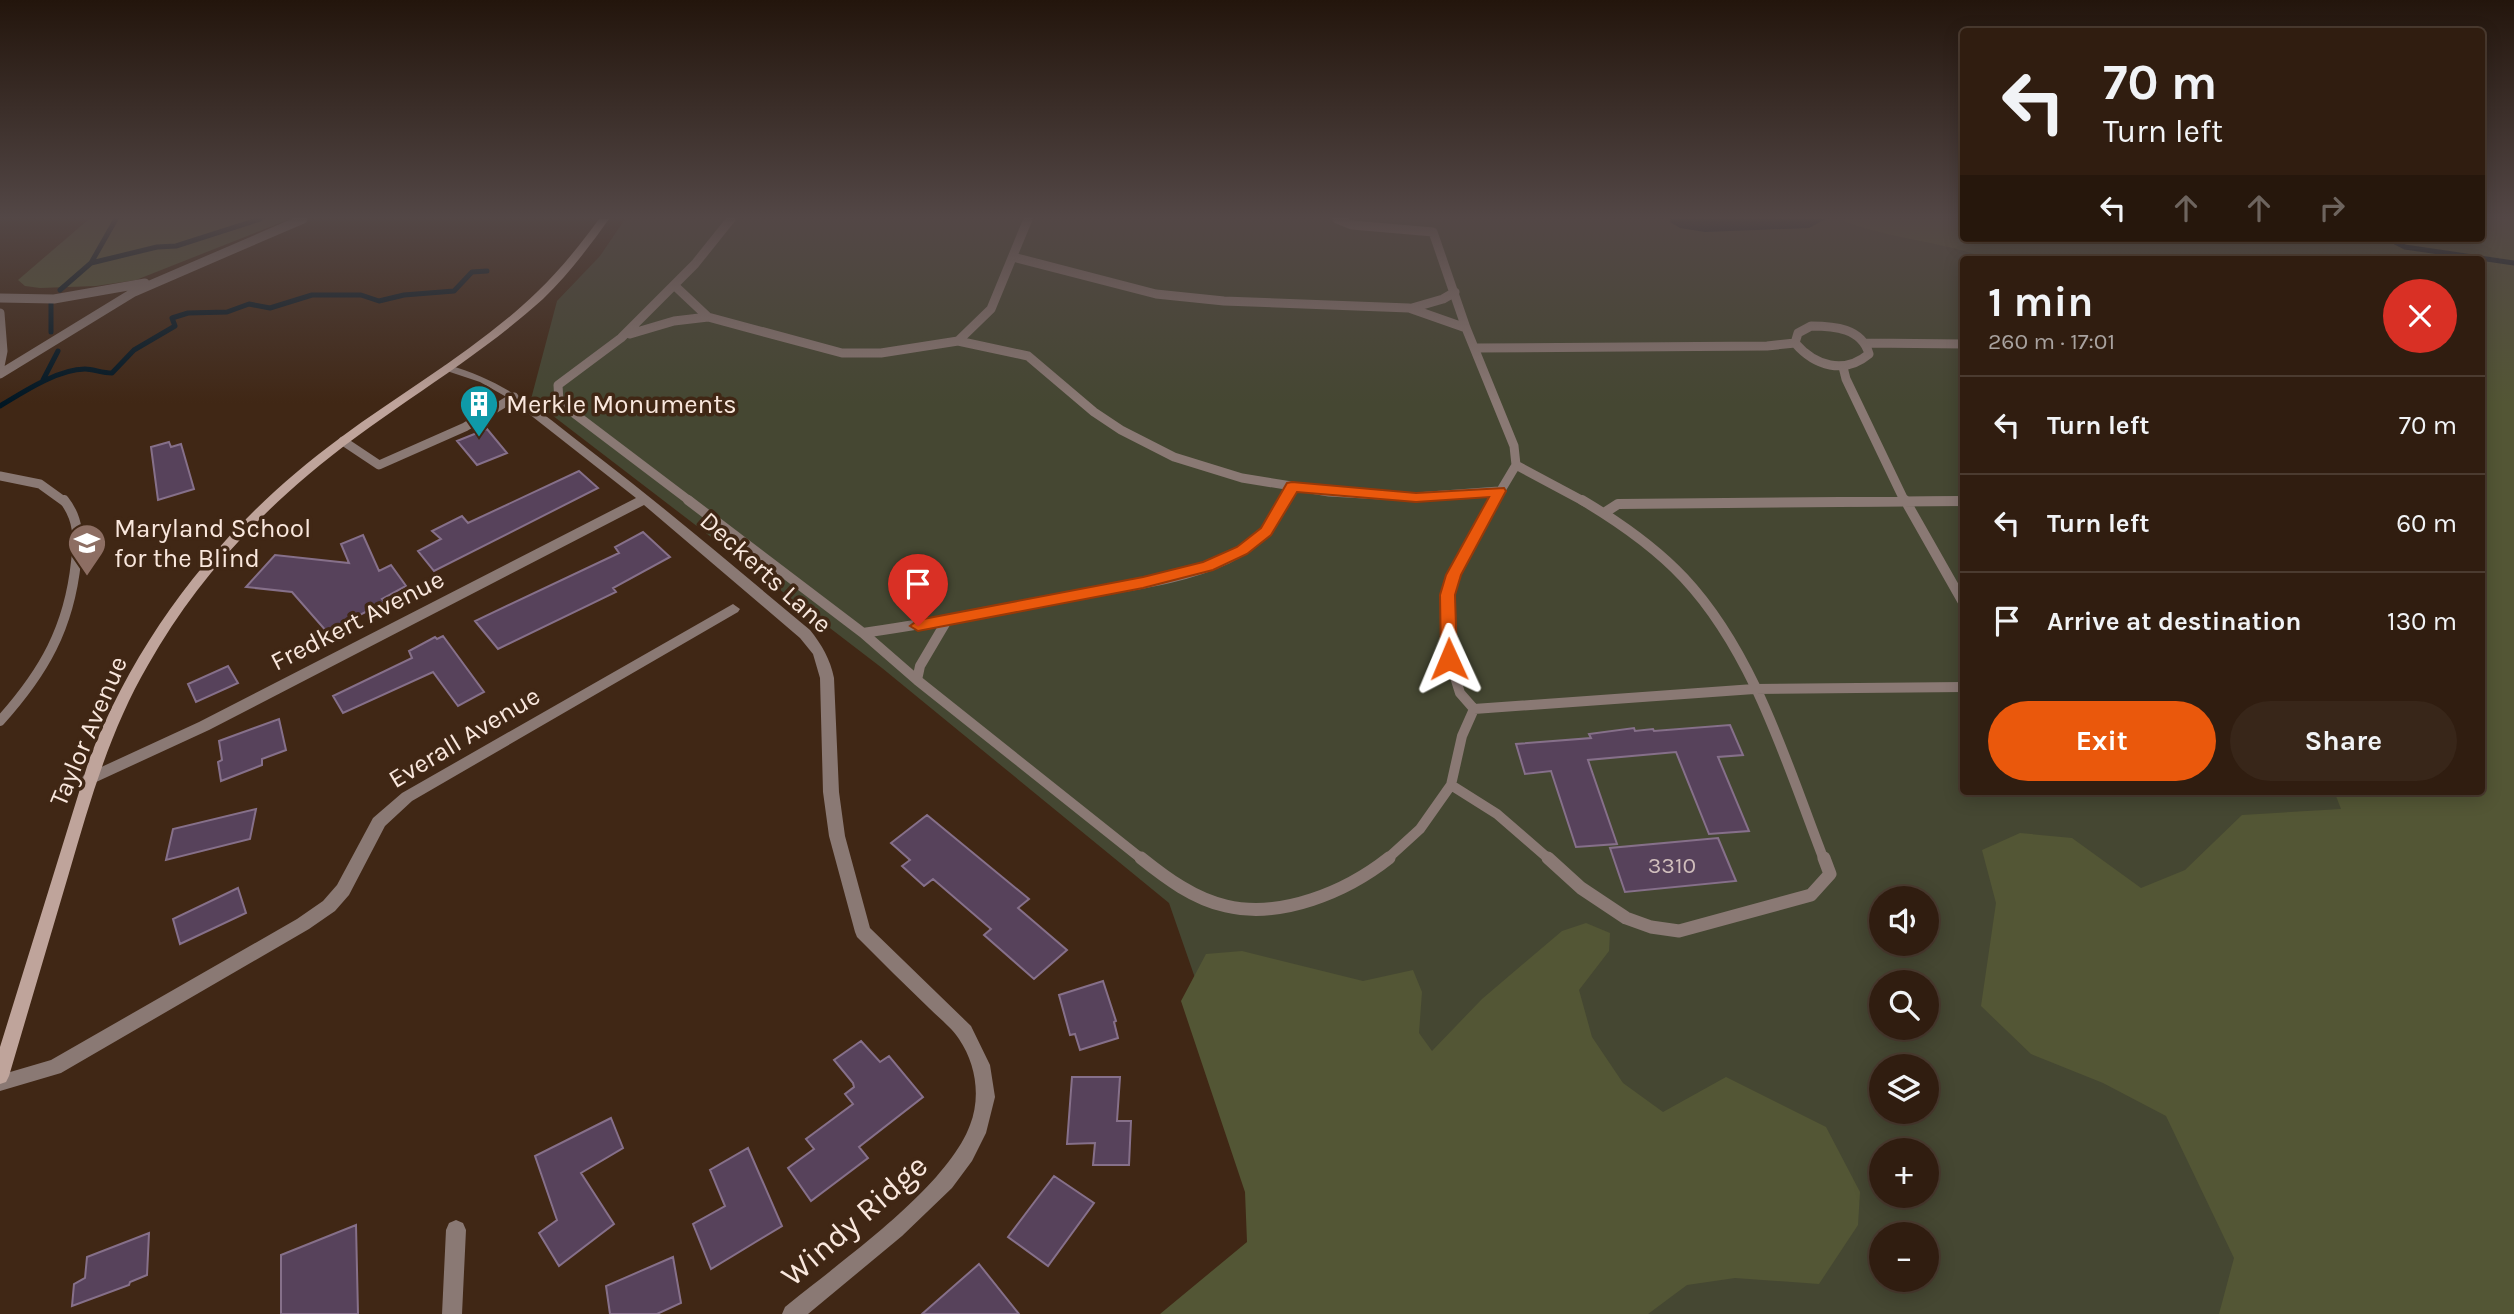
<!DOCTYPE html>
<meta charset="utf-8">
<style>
body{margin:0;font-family:Karla,sans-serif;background:#382619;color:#f1f3f6;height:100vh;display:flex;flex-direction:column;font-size:26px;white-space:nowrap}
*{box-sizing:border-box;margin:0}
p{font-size:23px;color:#a8a29f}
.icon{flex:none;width:38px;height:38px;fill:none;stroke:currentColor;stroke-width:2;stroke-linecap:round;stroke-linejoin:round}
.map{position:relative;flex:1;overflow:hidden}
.panel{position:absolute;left:1960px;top:256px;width:525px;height:539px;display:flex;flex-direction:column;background:#301d10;border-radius:7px;box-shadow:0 4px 18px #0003,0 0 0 2px #4b3b30}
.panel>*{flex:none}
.hud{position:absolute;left:1960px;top:28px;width:525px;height:214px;border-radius:7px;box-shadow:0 4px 18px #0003,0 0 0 2px #4b3b30;background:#301d10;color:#f1f3f6;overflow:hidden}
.controls{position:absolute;left:1869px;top:886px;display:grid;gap:14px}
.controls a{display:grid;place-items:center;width:70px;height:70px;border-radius:50%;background:#301d10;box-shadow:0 4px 18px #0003,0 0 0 2px #4b3b30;font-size:35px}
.pin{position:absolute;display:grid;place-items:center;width:60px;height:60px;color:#fff;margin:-72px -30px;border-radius:50% 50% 50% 0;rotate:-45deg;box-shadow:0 0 7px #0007}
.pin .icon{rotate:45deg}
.me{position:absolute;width:77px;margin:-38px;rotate:359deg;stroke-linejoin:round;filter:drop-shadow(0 0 5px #0008)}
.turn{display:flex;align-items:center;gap:24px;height:147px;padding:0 28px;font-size:32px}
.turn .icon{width:91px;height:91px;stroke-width:2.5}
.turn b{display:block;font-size:49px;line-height:60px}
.lanes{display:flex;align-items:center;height:66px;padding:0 28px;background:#0003;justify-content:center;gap:35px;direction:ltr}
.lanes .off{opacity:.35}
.round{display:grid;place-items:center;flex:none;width:74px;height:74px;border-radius:37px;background:#382619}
.head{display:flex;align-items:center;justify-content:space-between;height:119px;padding:0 28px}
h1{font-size:42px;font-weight:700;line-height:52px}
.cta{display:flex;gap:14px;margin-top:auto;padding:14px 28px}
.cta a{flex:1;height:80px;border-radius:42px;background:#ea580c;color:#fff;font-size:28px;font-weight:700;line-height:80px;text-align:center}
.cta a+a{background:#382619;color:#f1f3f6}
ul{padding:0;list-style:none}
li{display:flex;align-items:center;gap:21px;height:98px;padding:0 28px;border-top:2px solid #4b3b30}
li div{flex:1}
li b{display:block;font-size:26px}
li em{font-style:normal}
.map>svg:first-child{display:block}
.green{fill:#454732;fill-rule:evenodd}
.forest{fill:#535635}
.water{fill:#011724}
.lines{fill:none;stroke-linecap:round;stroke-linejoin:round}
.stream{stroke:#011724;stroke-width:5}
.building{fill:#57425b;stroke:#86708a;stroke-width:2}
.service-far2{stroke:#8a7974;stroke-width:9}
.service-far1{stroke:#8a7974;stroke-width:10}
.service{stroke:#8a7974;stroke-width:13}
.minor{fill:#8a7974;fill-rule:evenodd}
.secondary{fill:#bfa49b;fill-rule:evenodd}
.route{fill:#ea580c;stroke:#983908;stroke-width:2}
.labels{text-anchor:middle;stroke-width:7;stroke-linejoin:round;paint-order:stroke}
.number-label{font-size:23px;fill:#d0bebc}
.poi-label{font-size:26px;fill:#f9e7dd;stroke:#402715;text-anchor:start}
.street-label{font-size:26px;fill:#f9e7dd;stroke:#402715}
.near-street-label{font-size:32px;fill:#f9e7dd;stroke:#402715}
</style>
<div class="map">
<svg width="2514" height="1314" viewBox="0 0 2514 1314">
<rect width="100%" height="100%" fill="#402715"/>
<path class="green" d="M625,219H1963L1964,238H2482L2514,1314H1320L1259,1162L1169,903L882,668L531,399L557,301L600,256ZM1964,259H2482V791H1964ZM1881,898H1927V943H1881ZM1881,982H1927V1027H1881ZM1881,1066H1927V1111H1881ZM1881,1150H1927V1195H1881ZM1881,1234H1927V1279H1881Z"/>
<path class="forest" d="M89,219H290L136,280L96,286L40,288L25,286L18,280Z
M1963,219L1964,238H2482V219H2514V1314H2219L2234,1258L2166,1116L2103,1083L2031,1054L1981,1006L1996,903L1982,850L2020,833L2072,838L2141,888L2185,870L2242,815L2341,809L2334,791H2482V259H1989C1941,241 1889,239 1841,220Z
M1586,923L1610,933L1609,951L1579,990L1592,1037L1623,1083L1663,1112L1726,1077L1826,1127L1860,1192L1858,1225L1819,1284L1735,1278L1687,1285L1648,1314H1160L1247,1242L1245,1192L1181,1001L1206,954L1242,951L1363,981L1413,970L1422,992L1419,1033L1432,1051L1482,999L1562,931Z"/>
<path class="water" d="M1671,219H1826L1809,228L1705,232L1680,228L1670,222Z"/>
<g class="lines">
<path class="stream" d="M2387,238L2405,247L2514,263
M91,263L157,247L176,246L260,219
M60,290L91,263L116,219
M51,304V332
M43,380L58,351
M0,406C23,392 58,369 85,369C93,369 102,373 112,373L134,350L175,326L172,318L188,313L227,312L249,304L270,308L312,295H361L379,301L404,295L454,291L472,272L487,271"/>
</g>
<path class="building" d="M487,429L507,453L477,465L457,441Z
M169,442L171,447L181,444L194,489L158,500L151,447Z
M579,471L598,488L434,571L418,551L441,539L432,531L462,516L468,523Z
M643,532L670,557L613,588L616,592L498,649L475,621L619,553L615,547Z
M363,535L379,571L391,565L406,586L382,599L385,602L327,632L292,592L246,587L275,555L349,563L341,544Z
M443,636L484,692L458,706L433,672L343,713L333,696L412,658L409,651L435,637L437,639Z
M228,666L238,683L196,702L188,684Z
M279,719L286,750L262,759V765L221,781L218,762L222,760L219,741Z
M1730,725L1743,755L1718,757L1749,831L1709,834L1676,752L1588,760L1617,844L1576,847L1551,771L1525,774L1516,744L1591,738L1589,734L1634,728L1635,731L1653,729L1654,731Z
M256,809L250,839L166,860L173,829Z
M927,815L1029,899L1018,908L1067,950L1034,979L984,935L991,929L933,879L924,886L902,866L910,860L891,843Z
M1718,838L1736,881L1625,892L1610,848Z
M238,888L246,913L180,944L173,919Z
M1103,981L1116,1021L1114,1022L1118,1038L1080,1050L1075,1034L1070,1035L1059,995Z
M861,1041L880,1062L889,1056L923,1097L859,1147L868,1158L811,1201L788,1168L814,1149L806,1139L853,1104L845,1094L854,1087L853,1083L834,1060Z
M1072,1077H1120L1117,1121H1131L1129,1165H1093L1095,1143L1067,1144Z
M611,1118L623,1148L581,1173L614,1224L559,1266L539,1233L557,1220L535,1156Z
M748,1148L782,1226L711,1269L693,1224L725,1206L710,1170Z
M1054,1176L1094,1203L1048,1266L1008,1237Z
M356,1225L358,1314H281V1255Z
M149,1233L147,1275L130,1282L129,1285L72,1306L74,1284L85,1278L87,1257Z
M673,1257L681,1303L657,1314H610L606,1286Z
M979,1264L1019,1314H922Z"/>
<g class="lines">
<path class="service-far2" d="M731,219L695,264L674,285L708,317L842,353H881L958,341L1028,356L1094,412L1121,430L1174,457L1242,478L1329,492L1416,497L1499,491
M1337,219L1352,225L1433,232L1466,328L1514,446L1516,465
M1013,257L1156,294L1224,301L1409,308L1466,328
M674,285L621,338L558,385L559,402L691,502
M0,298L54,299L145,283
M1412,308L1443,299L1455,292
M0,313L3,351L0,366
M1811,326C1834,326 1862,328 1869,354C1844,375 1815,366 1795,343L1798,333Z
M630,334L674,321L708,317
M958,341L991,309L1028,219
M1866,343L1964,344
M1475,348L1767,346L1795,343
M1843,367L1846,379L1905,502
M0,374L134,292L303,219
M343,441L379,465L465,427L514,397
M1516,465L1585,502
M0,476L40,484L65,502
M1285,502L1292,487
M1494,502L1516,465
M1854,502L1964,501"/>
<path class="service-far1" d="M688,500L863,633C938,622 1013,608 1088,593C1134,585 1184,579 1227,559C1254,546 1273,527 1286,500
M1495,500L1461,558L1448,595L1449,658L1460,693L1474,709L1462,736L1451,785L1497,814L1550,860
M1582,500C1619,522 1654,546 1684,578C1755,654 1787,765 1824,860
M1905,500L1964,604
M1604,513L1618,504L1964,501
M946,622L920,666L917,680L1143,860
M863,633L917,680
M1474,709L1754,689L1964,687
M0,721C44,672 69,628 76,562C79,539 79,519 64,500
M1386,860L1420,829L1451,785"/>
<path class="service" d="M1141,858C1166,878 1194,899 1226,906C1281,919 1346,892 1389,858
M1548,858L1581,888L1626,918L1651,927L1679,931L1811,895L1830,874L1824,858"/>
<path class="minor" d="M448,365C508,381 548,418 596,455C669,511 739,571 810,630C822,645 830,659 834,678L839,792L845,836L870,928L971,1026L990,1065L995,1097L986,1133L972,1161L952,1188L902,1236L808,1314H782L785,1307C837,1264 947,1188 970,1125C981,1097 976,1064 959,1039C952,1028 939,1018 929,1008C905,985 881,961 857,937L855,932L829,836L823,792L820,678L813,654L800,638L644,505L209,730L94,783L89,785L84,783L81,779L84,775L199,722L636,498L510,399L480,382L444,370V366Z
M733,604L740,609L738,612L412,801L385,826L349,895L335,911L309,929L61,1073L0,1091V1075L51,1060L297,919L323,901L337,885L373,818L402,793Z
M456,1220L463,1223L466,1230L462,1314H442L446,1230L449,1223Z"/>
<path class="secondary" d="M599,219H609C589,247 568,275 543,299C470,365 383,411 308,475C244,529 189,592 148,665C110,730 90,801 69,873C49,941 29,1008 9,1076L6,1082L0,1084V1047L89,760C140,629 227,521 340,438C406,389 478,349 537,292C560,270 580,245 599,219Z"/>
</g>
<linearGradient id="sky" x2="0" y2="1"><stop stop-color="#23150c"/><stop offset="0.54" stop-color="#534746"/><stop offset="1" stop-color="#534746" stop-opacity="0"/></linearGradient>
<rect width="2514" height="403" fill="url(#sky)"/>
<path class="route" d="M1292,482L1416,493L1504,488L1506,491L1461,575L1455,595L1457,659L1455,663H1444L1441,659L1440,595L1446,575L1489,497L1416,502L1297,492L1271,535L1247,554L1213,570L1143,588L918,631L910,626L918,620L1143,577L1203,562L1237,547L1261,528L1287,483Z"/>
<defs>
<g id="building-pin" transform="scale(2.0125)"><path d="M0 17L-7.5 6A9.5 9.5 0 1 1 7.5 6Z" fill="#0f9aa8" stroke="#402715"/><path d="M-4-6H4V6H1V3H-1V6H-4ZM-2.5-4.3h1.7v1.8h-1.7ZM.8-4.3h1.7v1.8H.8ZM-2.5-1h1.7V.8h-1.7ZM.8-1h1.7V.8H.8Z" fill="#fff"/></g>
<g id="school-pin" transform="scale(2.0125)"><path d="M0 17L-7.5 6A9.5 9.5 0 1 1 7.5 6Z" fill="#8d6e63" stroke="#402715"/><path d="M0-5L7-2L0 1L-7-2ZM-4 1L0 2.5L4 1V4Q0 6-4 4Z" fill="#fff"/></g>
</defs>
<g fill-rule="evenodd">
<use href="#building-pin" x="479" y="404"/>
<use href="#school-pin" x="87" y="543"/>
</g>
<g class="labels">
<g class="number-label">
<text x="1672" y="873">3310</text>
</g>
<g class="poi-label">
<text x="506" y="413">Merkle Monuments</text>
<text x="114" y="537">Maryland School<tspan x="114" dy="30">for the Blind</tspan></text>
</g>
<g class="street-label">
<text transform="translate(766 572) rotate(42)" y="9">Deckerts Lane</text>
<text transform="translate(357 620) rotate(-27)" y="9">Fredkert Avenue</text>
<text transform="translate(88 731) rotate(-67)" y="9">Taylor Avenue</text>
<text transform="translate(464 737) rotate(-31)" y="9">Everall Avenue</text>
</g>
<g class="near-street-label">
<text transform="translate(854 1220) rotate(-41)" y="11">Windy Ridge</text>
</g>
</g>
</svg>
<div class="controls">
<a><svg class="icon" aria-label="sound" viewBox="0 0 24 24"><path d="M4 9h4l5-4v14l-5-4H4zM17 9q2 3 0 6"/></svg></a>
<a><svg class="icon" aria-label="search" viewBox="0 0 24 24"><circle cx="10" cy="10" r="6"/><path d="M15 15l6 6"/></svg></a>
<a><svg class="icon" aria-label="layers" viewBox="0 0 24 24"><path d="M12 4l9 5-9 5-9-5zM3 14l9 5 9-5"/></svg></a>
<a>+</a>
<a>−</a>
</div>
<div class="pin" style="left:918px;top:626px;background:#d93025"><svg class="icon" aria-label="arrive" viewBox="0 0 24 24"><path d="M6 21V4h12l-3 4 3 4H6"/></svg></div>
<svg class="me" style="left:1449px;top:659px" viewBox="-20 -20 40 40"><path d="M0-17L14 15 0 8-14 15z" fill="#ea580c" stroke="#fff" stroke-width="4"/></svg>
<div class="hud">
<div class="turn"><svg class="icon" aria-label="left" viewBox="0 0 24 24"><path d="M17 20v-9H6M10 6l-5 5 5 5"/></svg><div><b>70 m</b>Turn left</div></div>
<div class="lanes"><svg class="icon" aria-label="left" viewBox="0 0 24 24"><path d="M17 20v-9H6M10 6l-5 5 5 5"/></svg><svg class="icon off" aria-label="ahead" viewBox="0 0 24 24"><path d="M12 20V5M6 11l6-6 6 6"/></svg><svg class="icon off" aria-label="ahead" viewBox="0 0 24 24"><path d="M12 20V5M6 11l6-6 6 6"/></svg><svg class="icon off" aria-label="right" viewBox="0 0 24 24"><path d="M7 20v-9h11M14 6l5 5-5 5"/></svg></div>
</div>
<section class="panel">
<div class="head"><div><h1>1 min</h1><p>260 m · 17:01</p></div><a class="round" style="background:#d93025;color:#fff"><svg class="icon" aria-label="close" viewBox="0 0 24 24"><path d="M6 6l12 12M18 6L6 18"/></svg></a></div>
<ul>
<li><svg class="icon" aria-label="left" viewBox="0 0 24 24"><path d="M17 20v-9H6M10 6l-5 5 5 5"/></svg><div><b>Turn left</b></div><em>70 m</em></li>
<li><svg class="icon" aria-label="left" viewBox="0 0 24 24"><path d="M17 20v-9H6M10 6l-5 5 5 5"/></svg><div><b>Turn left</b></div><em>60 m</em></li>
<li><svg class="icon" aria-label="arrive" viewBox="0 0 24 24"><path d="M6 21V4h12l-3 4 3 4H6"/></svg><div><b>Arrive at destination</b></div><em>130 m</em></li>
</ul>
<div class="cta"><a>Exit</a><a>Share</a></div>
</section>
</div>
